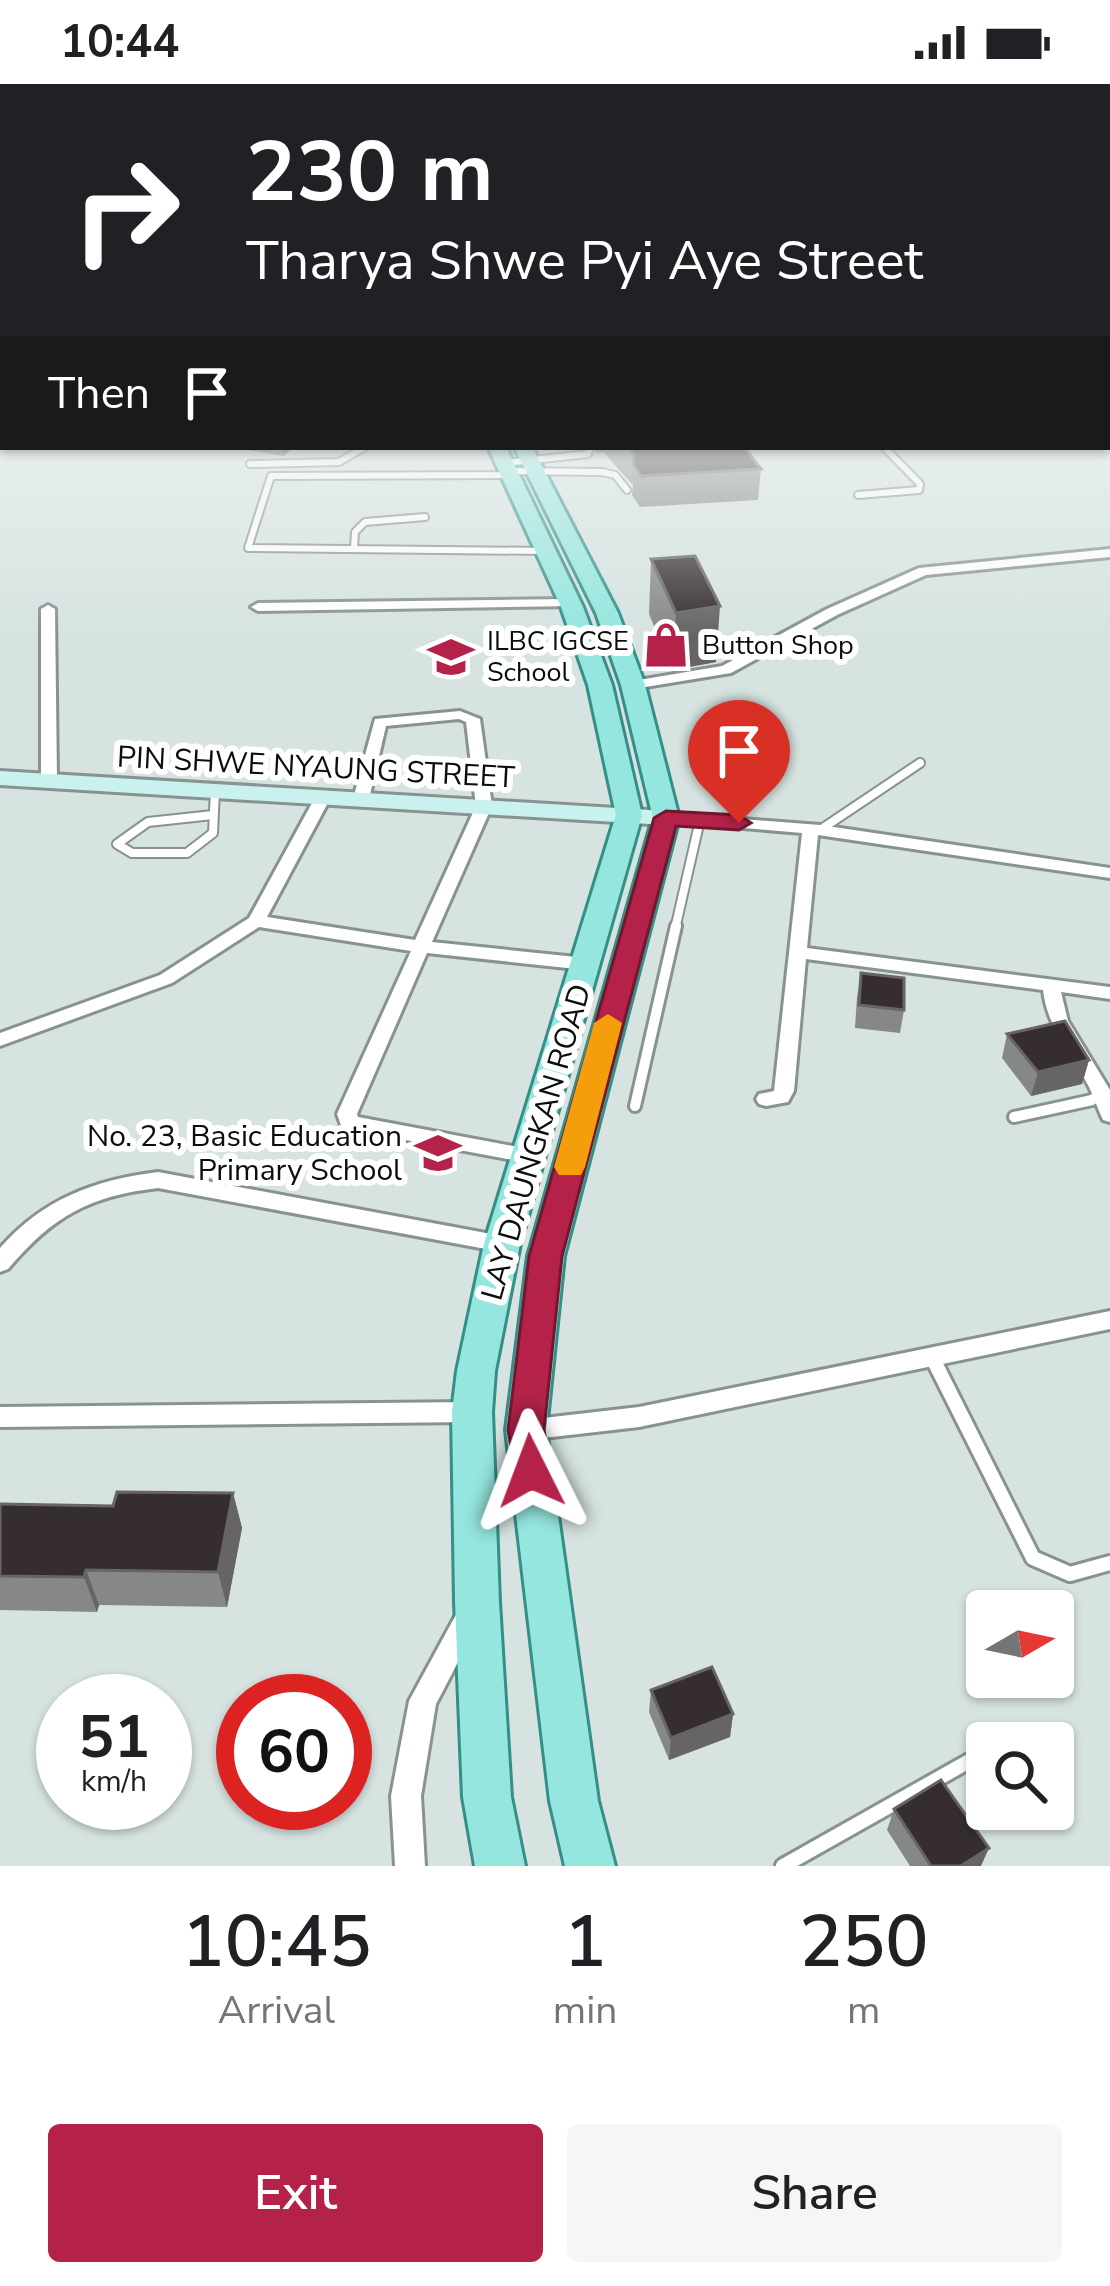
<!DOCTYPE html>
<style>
body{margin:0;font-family:"Nunito Sans",sans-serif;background:#f6f6f6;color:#202124;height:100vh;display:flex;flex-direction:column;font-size:45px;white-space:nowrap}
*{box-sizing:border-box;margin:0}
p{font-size:39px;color:#757577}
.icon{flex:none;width:66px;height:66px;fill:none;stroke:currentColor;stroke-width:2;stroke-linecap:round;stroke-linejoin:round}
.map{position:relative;height:1782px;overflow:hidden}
.panel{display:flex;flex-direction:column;background:#fff;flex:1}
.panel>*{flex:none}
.guide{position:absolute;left:0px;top:0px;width:1110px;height:366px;box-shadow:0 3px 9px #0004;background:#202124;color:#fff;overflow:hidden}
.needle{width:78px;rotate:81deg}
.fabs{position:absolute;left:966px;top:1506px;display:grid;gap:24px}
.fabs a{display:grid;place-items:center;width:108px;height:108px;border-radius:12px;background:#fff;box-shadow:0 3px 9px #0004;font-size:60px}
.speed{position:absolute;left:36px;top:1590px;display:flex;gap:24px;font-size:60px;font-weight:700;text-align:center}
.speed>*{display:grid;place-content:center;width:156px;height:156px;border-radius:50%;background:#fff;box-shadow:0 3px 9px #0004;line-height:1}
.speed small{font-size:30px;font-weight:400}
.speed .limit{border:18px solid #d22;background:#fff;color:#111}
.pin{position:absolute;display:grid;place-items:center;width:102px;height:102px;color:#fff;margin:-123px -51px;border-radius:50% 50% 50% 0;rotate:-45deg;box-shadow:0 0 12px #0007}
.pin .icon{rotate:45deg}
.me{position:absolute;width:132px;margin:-66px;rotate:357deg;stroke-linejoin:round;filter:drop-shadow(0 0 9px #0008)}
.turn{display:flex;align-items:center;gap:42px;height:252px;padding:0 48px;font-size:54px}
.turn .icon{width:156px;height:156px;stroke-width:2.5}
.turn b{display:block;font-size:84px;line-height:102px}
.then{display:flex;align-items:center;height:114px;padding:0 48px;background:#0003;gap:24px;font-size:45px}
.eta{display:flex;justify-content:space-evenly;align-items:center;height:204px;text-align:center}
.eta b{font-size:72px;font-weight:600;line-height:84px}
.button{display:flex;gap:24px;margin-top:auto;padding:24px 48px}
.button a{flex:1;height:138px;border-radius:12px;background:#b42249;color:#fff;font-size:48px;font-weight:600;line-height:138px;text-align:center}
.button a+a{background:#f6f6f6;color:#202124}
.status{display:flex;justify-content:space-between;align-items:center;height:84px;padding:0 60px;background:#fff;direction:ltr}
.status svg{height:33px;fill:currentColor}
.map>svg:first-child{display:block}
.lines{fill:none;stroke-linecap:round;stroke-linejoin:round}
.lane-far3-casing{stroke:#889391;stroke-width:10}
.lane-far2-casing{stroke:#889391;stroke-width:12}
.lane-far1-casing{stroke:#889391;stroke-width:16}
.lane-casing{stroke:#889391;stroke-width:20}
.street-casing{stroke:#889391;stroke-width:6}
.secondary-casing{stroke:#889391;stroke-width:6}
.primary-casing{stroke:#358f87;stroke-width:6}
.lane-far3{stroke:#fff;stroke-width:6}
.lane-far2{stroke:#fff;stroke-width:8}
.lane-far1{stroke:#fff;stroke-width:10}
.lane{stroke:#fff;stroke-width:14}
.street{fill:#fff;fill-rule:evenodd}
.secondary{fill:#c9f2ee;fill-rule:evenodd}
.primary{fill:#94e6de;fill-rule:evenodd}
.wall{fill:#868888}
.shaded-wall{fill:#666464}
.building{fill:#362d2e;stroke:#666464;stroke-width:3}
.route{fill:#b42249;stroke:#75162f;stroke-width:3}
.slow{fill:#f59e0b}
.labels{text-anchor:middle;stroke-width:12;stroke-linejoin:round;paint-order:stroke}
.far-poi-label{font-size:27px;fill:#0a0e0e;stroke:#fff;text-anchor:start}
.street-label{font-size:30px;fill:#0a0e0e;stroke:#fff}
.poi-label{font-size:30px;fill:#0a0e0e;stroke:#fff;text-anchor:end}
</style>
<div class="status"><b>10:44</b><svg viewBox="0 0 49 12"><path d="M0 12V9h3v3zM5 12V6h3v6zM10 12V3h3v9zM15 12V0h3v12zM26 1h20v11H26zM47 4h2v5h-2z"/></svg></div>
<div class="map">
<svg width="1110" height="1782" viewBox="0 0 1110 1782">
<rect width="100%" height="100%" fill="#d6e3e1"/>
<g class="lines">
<g class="lane-far3-casing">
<path id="lane-far3" d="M505,379L588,370L590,363
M250,380L339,378L365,363
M509,387L602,388L615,391L627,406
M511,391L271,392L248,464L546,467
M858,411L919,406L920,400L884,363
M354,465L355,448L365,438L425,433"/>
</g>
<g class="lane-far2-casing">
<path id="lane-far2" d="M213,731L148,738L117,760L132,769H187L213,749L215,706
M820,746L920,679
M675,845L700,736"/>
</g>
<g class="lane-far1-casing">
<path id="lane-far1" d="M635,1022L676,842
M1014,1033L1092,1016L1100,1010"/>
</g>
<g class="lane-casing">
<path id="lane" d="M933,1275L1033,1474L1070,1490L1110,1479
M783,1782L987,1667"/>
</g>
<g class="street-casing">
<path id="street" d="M1107,340L1110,341V348L1107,347Z
M1110,465V473L926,491L837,531L731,589L633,605L626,601L633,597L722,582L827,525L919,484Z
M569,515L575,519L574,522L258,527L251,523L258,519Z
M48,521L55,525L57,697L49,702L41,697V525Z
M460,627L480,635L492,722L432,858L586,874L595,880L586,886L427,869L357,1030L358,1033L529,1065L536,1067L539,1072L536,1077L529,1079L342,1044L337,1030L411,867L259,843L172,899L0,962V949L160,891L249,834L317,710L323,708L331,713L267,833L415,856L476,722L466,638L459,635L386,642L369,715L361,720L353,715L375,635Z
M666,729L820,741L1110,784V794L818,751L807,864L1110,903V915L1061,908L1068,937L1110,1006V1038L1103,1036C1097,1024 1094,1012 1088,1001C1071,969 1047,943 1043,906L806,875L794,1007L788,1018L766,1022L759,1020L756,1015L759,1010L774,1007L802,749L660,737L658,734L660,731Z
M158,1088L502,1152L510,1154L513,1160L510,1166L502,1168L158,1104C89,1112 53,1132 8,1185L0,1188V1164C43,1115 94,1096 158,1088Z
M1110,1227V1245L639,1343L526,1356L517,1353L514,1346L517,1339L526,1336L639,1323Z
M472,1318L480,1321L484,1328L480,1335L472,1338L0,1343V1323Z
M467,1523L476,1527L480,1536L436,1620L421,1712L425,1782H395L391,1712L409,1617L458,1527Z"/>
</g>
<g class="secondary-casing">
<path id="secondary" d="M0,687L666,727L678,734L666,741L0,701Z"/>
</g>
<g class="primary-casing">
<path id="primary" d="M488,363H506L583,523L612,601L642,731L520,1160L495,1287L492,1328L499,1518L511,1713L525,1782H475L463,1713L455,1518L452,1328L457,1287L484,1160L616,731L588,601L561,523Z
M514,363H532L618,529L645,601L679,734L564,1172L546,1346L598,1717L615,1782H565L550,1717L506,1346L528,1172L653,734L621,601L596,529Z"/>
</g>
<use href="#lane-far3" class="lane-far3"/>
<use href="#lane-far2" class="lane-far2"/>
<use href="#lane-far1" class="lane-far1"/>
<use href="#lane" class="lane"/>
<use href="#street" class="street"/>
<use href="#secondary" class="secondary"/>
<use href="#primary" class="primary"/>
</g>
<path class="wall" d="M231,363H294L283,372Z
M595,363H744L761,385L758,416L640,423L632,411L633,401L603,368L596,369Z
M651,475L716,578L673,586L649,530Z
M861,889L904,926L900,949L855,944L857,913Z
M1007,950L1089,976L1082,1000L1031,1012L1002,974Z
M233,1409L242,1444L227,1523L99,1521L97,1528L0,1526V1420L113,1422Z
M651,1606L733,1630L730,1653L669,1676L649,1628Z
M894,1725L981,1782H910L887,1746Z"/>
<path class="shaded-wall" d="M282,363H294L283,372Z
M720,522L716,578L673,586L676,529Z
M1089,976L1082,1000L1031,1012L1038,988Z
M233,1409L242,1444L227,1523L218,1488Z
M86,1486L99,1521L97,1528L84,1493Z
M733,1630L730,1653L669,1676L671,1654Z
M989,1764L981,1782H961Z"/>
<path class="building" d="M627,363H744L761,385L641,392L633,380L634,371Z
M695,472L720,522L676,529L651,475Z
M861,889L904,894V926L859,921Z
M1065,937L1089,976L1038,988L1007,950Z
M117,1408L233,1409L218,1488L86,1486L84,1493L0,1492V1420L113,1422Z
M712,1583L733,1630L671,1654L651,1606Z
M941,1696L989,1764L961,1782H931L894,1725Z"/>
<linearGradient id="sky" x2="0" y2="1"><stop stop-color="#57aac5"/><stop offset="0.55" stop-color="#edf2f2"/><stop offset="1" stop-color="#edf2f2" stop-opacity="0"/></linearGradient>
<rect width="1110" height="551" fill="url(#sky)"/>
<path class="route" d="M666,727L739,731L751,739L739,746L676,742L562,1172L544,1346L550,1387L544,1399L531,1403L518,1399L508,1346L529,1172L654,734Z"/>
<path class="slow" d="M608,930L622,939L585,1083L581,1091H559L554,1083L594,939Z"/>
<defs>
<g id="shop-bare" transform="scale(3.6)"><path d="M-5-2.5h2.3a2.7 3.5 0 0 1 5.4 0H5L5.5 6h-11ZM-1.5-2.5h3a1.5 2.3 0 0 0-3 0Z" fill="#b42249" stroke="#fff" stroke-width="2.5" paint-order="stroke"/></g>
<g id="school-bare" transform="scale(3.6)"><path d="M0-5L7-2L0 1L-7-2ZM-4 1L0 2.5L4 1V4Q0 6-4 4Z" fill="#b42249" stroke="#fff" stroke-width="2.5" paint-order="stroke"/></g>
</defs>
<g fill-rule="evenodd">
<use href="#shop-bare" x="666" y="561"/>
<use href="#school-bare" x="451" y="573"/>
<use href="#school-bare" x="438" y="1069"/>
</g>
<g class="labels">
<g class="far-poi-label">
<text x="487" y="566">ILBC IGCSE<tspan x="487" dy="31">School</tspan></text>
<text x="702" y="570">Button Shop</text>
</g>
<g class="street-label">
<text transform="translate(316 683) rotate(3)" y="10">PIN SHWE NYAUNG STREET</text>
<text transform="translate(536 1058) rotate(-74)" y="10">LAY DAUNGKAN ROAD</text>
</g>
<g class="poi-label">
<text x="402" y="1062">No. 23, Basic Education<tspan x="402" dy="34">Primary School</tspan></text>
</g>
</g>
</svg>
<div class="fabs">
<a><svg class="needle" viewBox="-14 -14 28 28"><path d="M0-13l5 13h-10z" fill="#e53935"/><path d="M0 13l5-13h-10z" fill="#757577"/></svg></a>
<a><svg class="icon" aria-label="search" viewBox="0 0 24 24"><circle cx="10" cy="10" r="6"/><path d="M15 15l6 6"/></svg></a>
</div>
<div class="speed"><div>51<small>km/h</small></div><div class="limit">60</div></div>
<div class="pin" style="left:739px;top:739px;background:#d93025"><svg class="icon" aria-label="arrive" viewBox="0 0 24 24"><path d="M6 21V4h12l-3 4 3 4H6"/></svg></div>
<svg class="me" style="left:531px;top:1387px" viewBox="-20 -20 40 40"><path d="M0-17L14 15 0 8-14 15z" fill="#b42249" stroke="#fff" stroke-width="4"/></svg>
<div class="guide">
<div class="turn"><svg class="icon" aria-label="right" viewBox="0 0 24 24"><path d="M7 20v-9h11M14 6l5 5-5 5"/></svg><div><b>230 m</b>Tharya Shwe Pyi Aye Street</div></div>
<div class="then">Then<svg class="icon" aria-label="arrive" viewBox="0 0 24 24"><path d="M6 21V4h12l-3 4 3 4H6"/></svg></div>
</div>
</div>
<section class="panel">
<div class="eta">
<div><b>10:45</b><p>Arrival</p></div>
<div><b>1</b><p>min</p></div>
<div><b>250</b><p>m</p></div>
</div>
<div class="button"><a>Exit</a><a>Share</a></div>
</section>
